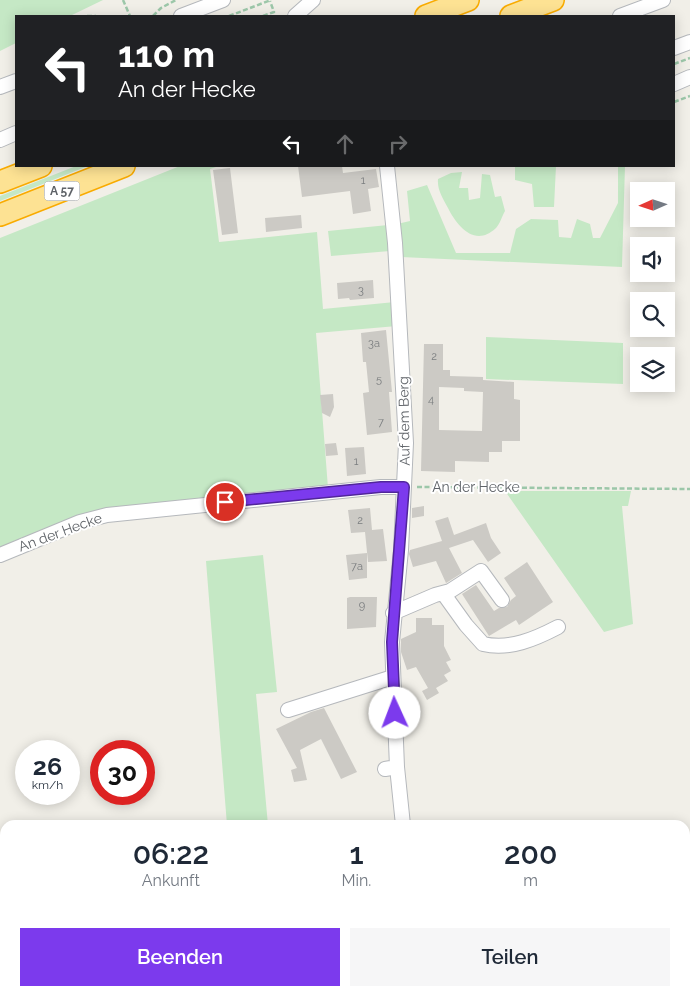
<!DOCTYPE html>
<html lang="de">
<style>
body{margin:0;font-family:Raleway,sans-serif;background:#f6f6f7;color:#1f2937;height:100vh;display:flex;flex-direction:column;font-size:19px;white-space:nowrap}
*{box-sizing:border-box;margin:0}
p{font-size:16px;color:#747a83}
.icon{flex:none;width:28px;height:28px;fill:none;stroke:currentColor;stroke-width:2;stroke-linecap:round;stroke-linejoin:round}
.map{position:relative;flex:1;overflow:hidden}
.sheet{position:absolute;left:0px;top:820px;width:690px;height:176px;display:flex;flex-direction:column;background:#fff;border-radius:15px 15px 0 0;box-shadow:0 2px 12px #0003}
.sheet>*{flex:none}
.guide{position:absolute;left:15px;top:15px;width:660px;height:152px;border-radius:0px;box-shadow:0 2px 12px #0003;background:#202124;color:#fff;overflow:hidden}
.needle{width:32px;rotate:267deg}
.fabs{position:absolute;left:630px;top:182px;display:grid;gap:10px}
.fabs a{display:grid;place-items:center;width:45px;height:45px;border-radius:0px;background:#fff;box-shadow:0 2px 12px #0003;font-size:25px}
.speed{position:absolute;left:15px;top:740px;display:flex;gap:10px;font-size:25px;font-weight:700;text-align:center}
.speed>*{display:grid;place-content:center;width:65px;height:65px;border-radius:50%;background:#fff;box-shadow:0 2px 12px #0003;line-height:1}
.speed small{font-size:12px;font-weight:400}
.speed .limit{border:8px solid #d22;background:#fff;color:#111}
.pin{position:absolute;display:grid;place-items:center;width:42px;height:42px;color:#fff;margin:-21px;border:2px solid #fff;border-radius:50%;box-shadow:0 1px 5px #0007}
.me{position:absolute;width:55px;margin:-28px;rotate:358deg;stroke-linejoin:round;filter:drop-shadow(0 0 4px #0008)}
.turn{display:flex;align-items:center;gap:18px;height:105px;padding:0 20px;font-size:22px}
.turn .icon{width:65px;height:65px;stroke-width:2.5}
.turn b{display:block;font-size:35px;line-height:42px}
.lanes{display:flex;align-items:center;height:48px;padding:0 20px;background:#0003;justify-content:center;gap:25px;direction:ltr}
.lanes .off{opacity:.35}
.eta{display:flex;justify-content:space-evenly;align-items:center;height:85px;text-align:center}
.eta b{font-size:30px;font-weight:600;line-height:35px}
.button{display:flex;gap:10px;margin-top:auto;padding:10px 20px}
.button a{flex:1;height:58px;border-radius:0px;background:#7c3aed;color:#fff;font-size:20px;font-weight:600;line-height:58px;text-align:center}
.button a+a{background:#f6f6f7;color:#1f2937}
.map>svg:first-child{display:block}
.green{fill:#c5e8c5}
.building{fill:#cccac5;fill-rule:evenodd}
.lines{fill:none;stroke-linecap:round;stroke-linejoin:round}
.minor-casing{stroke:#b5b8bc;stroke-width:16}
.highway-casing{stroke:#f9ab00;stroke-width:24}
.path{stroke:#9cc7a9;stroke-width:2.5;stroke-dasharray:5 2.5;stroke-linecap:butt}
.minor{stroke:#fff;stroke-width:14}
.highway{stroke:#fde293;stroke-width:21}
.route-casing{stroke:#51269a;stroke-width:12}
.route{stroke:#7c3aed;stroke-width:9}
.labels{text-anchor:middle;stroke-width:4;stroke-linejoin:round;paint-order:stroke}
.number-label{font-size:11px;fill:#7a7d7f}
.shield{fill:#fff;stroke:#8f9295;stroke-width:1}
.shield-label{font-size:12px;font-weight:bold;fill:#5f6368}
.street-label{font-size:14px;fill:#5f6368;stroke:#fff}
</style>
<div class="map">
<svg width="690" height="996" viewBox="0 0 690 996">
<rect width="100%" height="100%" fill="#f1efe8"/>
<path class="green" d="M0,0H103L70,16H16V43L0,51Z
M76,166H88L0,201V196Z
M180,166H219L210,169L219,242L317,232L323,309L395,302L397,326L316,333L328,488L103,510L0,550V238Z
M515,166H556L554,207H534L532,184L515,180Z
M618,166H625L622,267L401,257L397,224L410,221L407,191L427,185L456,253H510L516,229L531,219L558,220L559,237L571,238L577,219L590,224L593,238H600L618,203Z
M462,172L459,188H468L469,200L480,198L482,174L490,175L495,197L501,196L505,211C502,216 500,224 496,228C475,248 457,226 448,208C443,198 437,190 438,179L451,173Z
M388,225L390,251L331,256L328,231Z
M486,337L623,343V384L486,379Z
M505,491H631L628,506H622L633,624L604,632Z
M263,555L277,692L256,694L268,825H227L206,561Z"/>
<path class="building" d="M298,166H342L343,173L376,169L379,187L368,189L371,211L353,214L350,191L302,197Z
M230,168L238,233L222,235L213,170Z
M301,215L302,228L266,232L265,218Z
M373,280L374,298L350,300L349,298L338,299L337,283Z
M386,330L392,392H389L392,432L367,435L363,393L369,392L366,362H363L361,333Z
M424,344H443V370H450V376L483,377V380L514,382V399L520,400V441H502V452H489V462L455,461V472L421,471ZM439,387L464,388V391L483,392L482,431L439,430Z
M333,394L334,407L330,417L322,413L320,395Z
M336,443L338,455L326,456L325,444Z
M364,447L366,474L347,476L345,448Z
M424,506V516L412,518V508Z
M370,508L372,530L383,529L387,561L368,562L365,532L351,533L348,510Z
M448,517L454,535L486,523L491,538L501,553L488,562L473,540L449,548L462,573L446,583L436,561L413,567L409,554L410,550L442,541L435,521Z
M367,553V578L349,580L346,555Z
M527,562L553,602L519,625L516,620L489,636L462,594L476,585L494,611L499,608L507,607L511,600L516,596L504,578Z
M350,597H377L376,627L347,629V598Z
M416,618H432V625H444V646L451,660L446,662L451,671L444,675L448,681L436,688L439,693L427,700L422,691L428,688L416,667L407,670L401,652V639L416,632Z
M324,708L357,772L341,779L321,739L300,750L307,780L294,782L291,770L297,768L276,729L311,712Z"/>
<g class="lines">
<g class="minor-casing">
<path id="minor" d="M181,16L223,0
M295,16L313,0
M620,16L663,0
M674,48L690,42
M674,84L690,77
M0,87L16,81
M0,140L16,133
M387,166L395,243L406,443L401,550L392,642L397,767L403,825
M0,555L80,522L107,515L381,487H404
M443,593L466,625L483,644C510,650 535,639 558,627
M393,613L435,595L450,591L481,571L502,600
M288,710L393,677
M385,769L397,767
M419,991V996"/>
</g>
<g class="highway-casing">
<path id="highway" d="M426,16L468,0
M511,16L553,0
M0,182L41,166
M0,215L124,166"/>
</g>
<path class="path" d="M123,0L130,16
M87,16H96
M153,16L161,8L176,0
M229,16L271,0
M263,16L274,12L270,1
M674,64L690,58
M674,102L690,96
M417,487L690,489"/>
<use href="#minor" class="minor"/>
<use href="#highway" class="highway"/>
</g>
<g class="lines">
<g class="route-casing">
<path id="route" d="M225,502L381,487H404L392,642L395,713"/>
</g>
<use href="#route" class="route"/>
</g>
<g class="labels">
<g class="number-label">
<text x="363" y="184">1</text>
<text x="361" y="294">3</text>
<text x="374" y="347">3a</text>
<text x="434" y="360">2</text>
<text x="379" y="383">5</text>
<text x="431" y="403">4</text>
<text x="381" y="426">7</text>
<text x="356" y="465">1</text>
<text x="360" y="524">2</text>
<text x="357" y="570">7a</text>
<text x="362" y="609">9</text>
</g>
<rect class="shield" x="44.5" y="181.5" width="35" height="19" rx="4"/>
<g class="shield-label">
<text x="62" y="195">A 57</text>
</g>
<g class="street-label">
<text transform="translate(404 421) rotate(-91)" y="5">Auf dem Berg</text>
<text x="476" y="492">An der Hecke</text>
<text transform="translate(60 532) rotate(-20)" y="5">An der Hecke</text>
</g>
</g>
</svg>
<div class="fabs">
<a><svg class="needle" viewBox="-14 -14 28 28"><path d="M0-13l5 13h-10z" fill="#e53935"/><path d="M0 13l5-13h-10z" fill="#747a83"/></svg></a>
<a><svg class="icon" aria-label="sound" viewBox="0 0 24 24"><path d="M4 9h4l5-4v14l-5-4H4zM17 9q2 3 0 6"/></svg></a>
<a><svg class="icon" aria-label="search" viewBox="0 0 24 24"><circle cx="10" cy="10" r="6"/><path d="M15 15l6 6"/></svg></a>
<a><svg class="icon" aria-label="layers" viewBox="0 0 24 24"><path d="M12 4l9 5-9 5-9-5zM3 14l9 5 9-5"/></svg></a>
</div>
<div class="speed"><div>26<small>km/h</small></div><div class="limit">30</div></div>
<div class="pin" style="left:225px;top:502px;background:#d93025"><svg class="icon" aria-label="arrive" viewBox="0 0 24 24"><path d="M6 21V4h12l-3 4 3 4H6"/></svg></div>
<svg class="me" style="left:395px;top:713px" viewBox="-20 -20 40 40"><circle r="19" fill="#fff"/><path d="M0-13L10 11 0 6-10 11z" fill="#7c3aed"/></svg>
<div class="guide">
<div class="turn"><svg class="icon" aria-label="left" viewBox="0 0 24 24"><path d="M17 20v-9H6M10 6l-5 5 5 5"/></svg><div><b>110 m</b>An der Hecke</div></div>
<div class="lanes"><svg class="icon" aria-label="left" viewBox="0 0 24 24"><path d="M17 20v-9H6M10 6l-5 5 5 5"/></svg><svg class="icon off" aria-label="ahead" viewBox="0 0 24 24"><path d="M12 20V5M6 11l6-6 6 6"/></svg><svg class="icon off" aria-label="right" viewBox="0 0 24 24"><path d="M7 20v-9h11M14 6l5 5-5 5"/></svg></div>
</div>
<section class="sheet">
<div class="eta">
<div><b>06:22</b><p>Ankunft</p></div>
<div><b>1</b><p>Min.</p></div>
<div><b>200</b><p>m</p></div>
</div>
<div class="button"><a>Beenden</a><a>Teilen</a></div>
</section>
</div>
